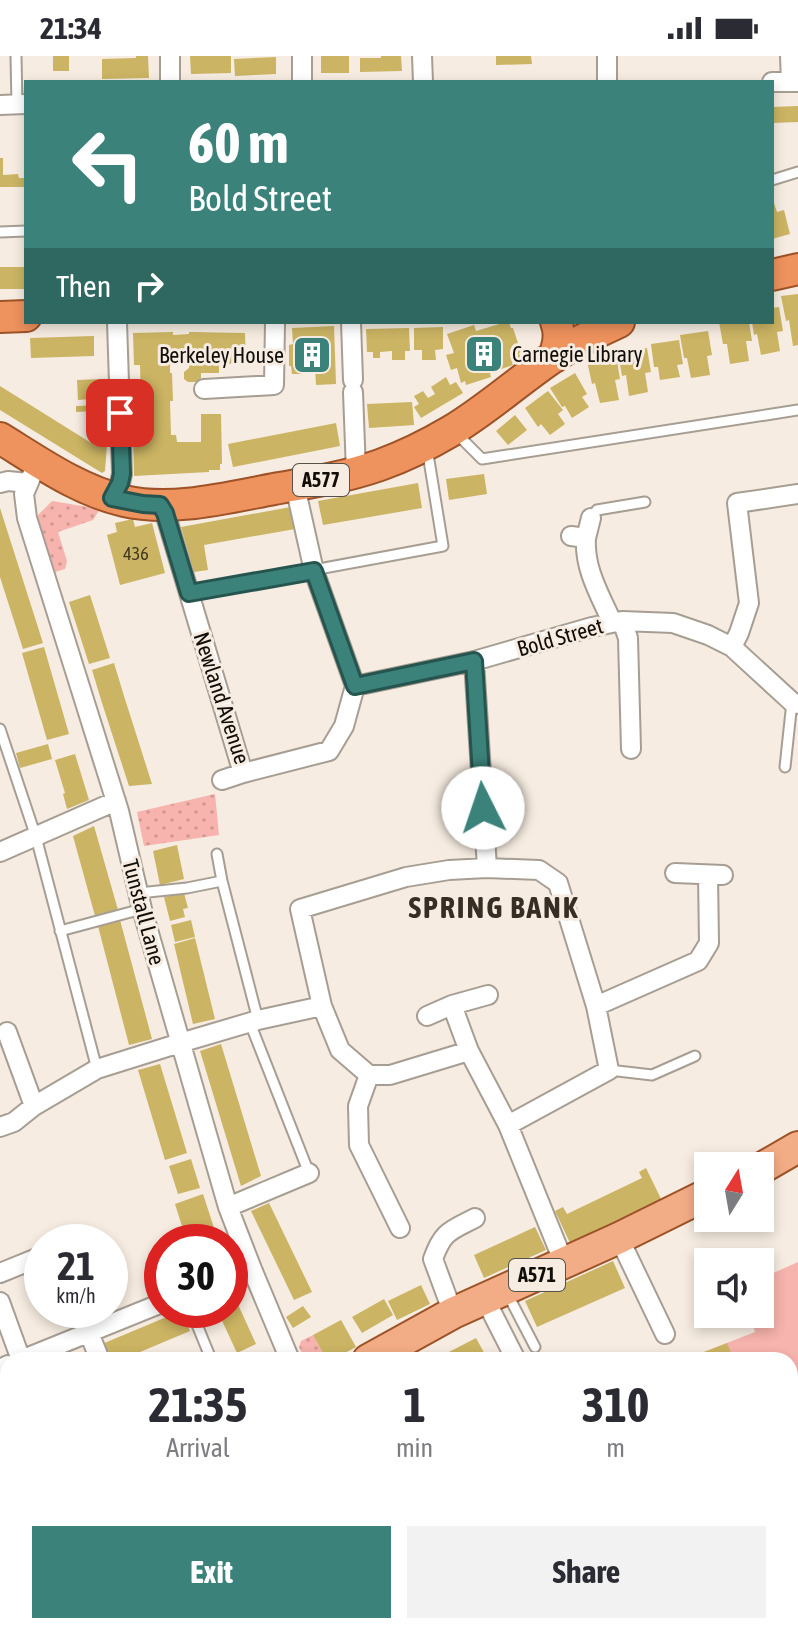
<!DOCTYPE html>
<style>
body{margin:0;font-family:"Asap Condensed",sans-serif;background:#f2f2f3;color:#2b2b33;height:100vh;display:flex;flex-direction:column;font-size:30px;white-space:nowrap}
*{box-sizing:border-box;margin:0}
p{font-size:26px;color:#7c7c81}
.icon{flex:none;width:44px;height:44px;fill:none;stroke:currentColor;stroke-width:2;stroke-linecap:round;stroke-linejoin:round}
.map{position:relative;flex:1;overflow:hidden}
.drawer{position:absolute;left:0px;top:1296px;width:798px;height:282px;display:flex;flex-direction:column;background:#fff;border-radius:24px 24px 0 0;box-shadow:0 4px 12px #0003}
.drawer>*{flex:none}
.banner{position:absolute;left:24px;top:24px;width:750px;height:244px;border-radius:0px;box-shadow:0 4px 12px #0003;background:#3b827a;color:#fff;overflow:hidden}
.needle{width:52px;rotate:11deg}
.tools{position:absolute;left:694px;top:1096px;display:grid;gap:16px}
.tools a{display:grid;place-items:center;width:80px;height:80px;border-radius:0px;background:#fff;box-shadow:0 4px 12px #0003;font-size:40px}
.speed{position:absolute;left:24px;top:1168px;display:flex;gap:16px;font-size:40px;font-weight:700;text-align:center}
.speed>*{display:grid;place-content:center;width:104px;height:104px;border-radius:50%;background:#fff;box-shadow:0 4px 12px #0003;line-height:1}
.speed small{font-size:20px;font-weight:400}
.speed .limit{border:12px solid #d22;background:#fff;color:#111}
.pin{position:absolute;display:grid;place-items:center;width:68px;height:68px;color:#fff;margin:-34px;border-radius:16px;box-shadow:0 4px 12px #0006}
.me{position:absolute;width:88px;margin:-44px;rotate:356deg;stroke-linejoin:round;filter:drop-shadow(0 0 6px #0008)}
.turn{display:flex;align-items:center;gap:28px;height:168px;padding:0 32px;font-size:36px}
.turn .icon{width:104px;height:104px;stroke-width:2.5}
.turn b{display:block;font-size:56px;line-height:68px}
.then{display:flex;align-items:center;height:76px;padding:0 32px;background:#0003;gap:16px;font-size:30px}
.eta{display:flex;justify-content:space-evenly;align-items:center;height:136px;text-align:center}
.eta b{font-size:48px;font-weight:700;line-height:56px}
.button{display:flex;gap:16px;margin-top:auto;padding:16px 32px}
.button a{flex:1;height:92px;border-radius:0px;background:#3b827a;color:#fff;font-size:32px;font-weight:700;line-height:92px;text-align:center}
.button a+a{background:#f2f2f3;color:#2b2b33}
.status{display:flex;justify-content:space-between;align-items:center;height:56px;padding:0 40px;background:#fff;direction:ltr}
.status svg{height:22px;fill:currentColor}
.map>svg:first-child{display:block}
.grass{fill:url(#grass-dots)}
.park{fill:#f7b3ad}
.building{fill:#cbb463}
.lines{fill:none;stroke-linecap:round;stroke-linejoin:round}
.service-casing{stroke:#a79e93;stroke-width:13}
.minor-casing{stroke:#a79e93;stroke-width:22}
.primary-casing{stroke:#9d5227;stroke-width:34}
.trunk-casing{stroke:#9d5227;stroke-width:34}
.service{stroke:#fff;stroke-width:9}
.minor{stroke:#fff;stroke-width:18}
.primary{stroke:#f2ad86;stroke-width:30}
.trunk{stroke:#ee925e;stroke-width:30}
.rail-casing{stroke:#7c766f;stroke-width:8}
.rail{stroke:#f6ece1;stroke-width:5;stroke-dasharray:15;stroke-linecap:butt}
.tertiary-bridge-casing{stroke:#a79e93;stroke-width:26;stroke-linecap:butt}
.tertiary-bridge{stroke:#fff;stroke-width:22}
.route-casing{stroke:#26544f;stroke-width:20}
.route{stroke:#3b827a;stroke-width:14}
.labels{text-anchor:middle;stroke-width:6;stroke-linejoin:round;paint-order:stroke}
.number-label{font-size:18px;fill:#403820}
.shield{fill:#f6ece1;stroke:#56514a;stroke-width:2}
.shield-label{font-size:20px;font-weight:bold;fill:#110e0a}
.poi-label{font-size:22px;fill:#110e0a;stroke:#f6ece1;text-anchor:start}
.street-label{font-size:22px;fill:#110e0a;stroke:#f6ece1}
.district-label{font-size:30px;font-weight:bold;letter-spacing:2px;fill:#362e25;stroke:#f6ece1}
</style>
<div class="status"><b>21:34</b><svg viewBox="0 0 49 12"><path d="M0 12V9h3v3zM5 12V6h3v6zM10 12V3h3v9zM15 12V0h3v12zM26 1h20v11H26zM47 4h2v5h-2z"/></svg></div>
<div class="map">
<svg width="798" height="1577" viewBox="0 0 798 1577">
<defs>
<pattern id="grass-dots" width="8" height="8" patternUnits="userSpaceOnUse" patternTransform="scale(2)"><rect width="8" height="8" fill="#f7b3ad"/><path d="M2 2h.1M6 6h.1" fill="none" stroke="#d39994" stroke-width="1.8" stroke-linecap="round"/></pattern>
</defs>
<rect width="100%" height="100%" fill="#f6ece1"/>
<path class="grass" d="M52,445L100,453L93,464L58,476L67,505L65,513L55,516L37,460Z
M215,738L219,779L144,790L137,756Z
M313,1279L327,1304H306L299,1291L301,1285Z"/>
<path class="park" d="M798,1206V1461L790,1464V1304H707L704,1296L755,1276L749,1258H760V1223Z"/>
<path class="building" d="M53,0H69V15H53Z
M136,0H148L149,22L102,23V3L136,2Z
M190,0H231V17L191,18Z
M321,0H349V17H321Z
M381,0H401L402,15L360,16V2H381Z
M496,0H531L532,8L496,9Z
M276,1V18L235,20L234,3Z
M798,50V66L772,67V51Z
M0,102H3V119L18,118L19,122H26V131H0Z
M772,141L777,156L784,154L790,178L772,183Z
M0,211H26V233H0Z
M798,238V289L793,290L789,264L786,265L781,240Z
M779,251L783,275L777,276L780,295L761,299L757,278L754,279L752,266H772V252Z
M506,266H509L511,272H513L521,296L519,297L521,304L512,307L513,309L490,317L491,321L466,329L465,325L461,327L457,312L451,314L446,299L454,297L447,278L474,269L476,275Z
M719,266H749L752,285H746L749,305L730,308L727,288H723Z
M334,270L336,328L316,329L315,313H311V318H292L291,310H289V289L293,288L292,272Z
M443,271V293L435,294L436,304H422V294H414V272Z
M409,272L410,295H405V304H392V295L380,296V302H373V296H367L366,273Z
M708,275L712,299L707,300L710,319L691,322L687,302H684L680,279Z
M173,276V279L189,278V276L245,277L246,307L219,308V317H201V322L197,326H188L184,323V316L189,312V309H170V317H172L173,345H170L171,379H176L177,386H201V358H221L222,408H220V414H209V416L134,420L133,380H142L141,356L135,357V344H141L140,309H134L133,277Z
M94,280V300L31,302L30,282Z
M679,284L683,308L677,309L680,321L660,324L658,311H654L651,288Z
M647,292L651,316L645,317L648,336L629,340L626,319L622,320L618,297Z
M616,299L620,323L615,324L619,344L600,347L595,327L592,328L587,305Z
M575,317L587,338L582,341L589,351L572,362L565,350L562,351L550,332Z
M446,321L450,329L456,326L463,337L421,362L414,351L419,348L414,340L423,335L428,342L435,338L431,331Z
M101,323L102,342L78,344L77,324Z
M0,330L96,390L99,385L107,388L105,415L102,417L0,354Z
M548,335L563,354L558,358L565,368L550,379L541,368L538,371L525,352Z
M412,346L414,369L369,372L367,348Z
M107,349L108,371L95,372L94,355L76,356V350Z
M515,359L527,374L508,389L496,375Z
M336,367L340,390L233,411L228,388Z
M484,418L487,438L449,444L446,423Z
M418,427L422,452L323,469L318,445Z
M291,451L295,473L204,489L208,514L194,516L181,471Z
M0,452L43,587L23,593L0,521Z
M133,463L135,471L152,467L165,517L120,529L107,479L117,476L115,467Z
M90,539L110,602L89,608L69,546Z
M44,591L69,678L47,684L22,597Z
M114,607L124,640L152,728L129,730L102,647L92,614Z
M48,688L52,703L20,712L16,697Z
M75,698L89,744L67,753L63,738L65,737L55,704Z
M94,770L118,854L95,860L73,780Z
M177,789L184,823L160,829L153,795Z
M184,837L188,852L183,853L185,861L170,865L164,841Z
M120,864L152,983L129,989L98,870Z
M191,864L195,881L175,886L171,869Z
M195,882L215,963L193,968L174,888Z
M221,988L261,1120L241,1130L200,995Z
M160,1008L187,1097L165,1104L138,1014Z
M191,1103L200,1132L178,1138L169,1110Z
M646,1112L662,1145L571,1189L555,1155L563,1151L567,1158L642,1122L639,1116Z
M203,1138L216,1178L187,1186L175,1148Z
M269,1147L312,1236L294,1244L251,1155Z
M535,1171L546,1194L484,1222L474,1199Z
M613,1205L625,1232L537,1271L525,1245Z
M421,1229L430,1248L397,1264L388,1245Z
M230,1231L256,1288L237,1297L217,1254H230Z
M384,1243L393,1259L362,1277L352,1261Z
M303,1250L311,1261L293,1272L286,1261Z
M181,1255L190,1275L121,1304H109L102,1288Z
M341,1264L356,1291L332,1304H327L313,1279Z
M476,1282L487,1302L484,1304H451L447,1297Z
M727,1287L734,1304H707L704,1296Z
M8,1329V1353L0,1356V1333Z
M8,1421V1444L0,1447V1425Z
M4,1499L8,1508V1520L0,1524V1501Z
M8,1540V1554L0,1558V1543Z
M8,1567V1570L14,1571L22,1570L25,1577H16L15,1575L0,1577V1571Z
M58,1570H83L85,1577H60Z"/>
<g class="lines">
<g class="service-casing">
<path id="service" d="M16,0L17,49
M772,124L798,116
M0,176L26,175
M455,376L482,403L798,354
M591,462L597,454L645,446
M189,537L443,490L427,392
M0,673L36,781L97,1013
M785,711L792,646
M217,798L222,825L258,964
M139,837L187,832L222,825
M60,875L142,853
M250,967L309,1117
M609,1014L652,1019L695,1000
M507,1237L535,1291
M191,1254L211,1303L210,1304
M0,1391L8,1388
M0,1562L8,1558"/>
</g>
<g class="minor-casing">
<path id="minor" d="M170,0V26
M302,0V26
M422,0L423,26
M607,0V26
M790,0L791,26
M772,26H798
M0,49L26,48
M351,266L353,324
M204,333L274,329L275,266
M353,336L356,416
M38,405L24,438L27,462L119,755L142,853L228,1151L252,1213L290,1304
M0,427L8,425L28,427
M112,442L120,427L122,418L117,266
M160,449L165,457L243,717L329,695L344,670L355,630L314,515L295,430
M571,480L586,482L591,462
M586,482C584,513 600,539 612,566
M622,565L628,582L631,693
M732,591L739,577L749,547L737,447L798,438
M474,605L487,812
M355,630L474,605L592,571L622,565L673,567L708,579L732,591L792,646L798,648
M222,724L243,717
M0,796L116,745
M675,817L723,819
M452,949L469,995
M596,950L698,905L709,887L708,819
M427,960L452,949L488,939
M7,976L34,1050
M369,1019L358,1050L359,1089L400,1172
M508,1069L609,1014L596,950L558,827L539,814L487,812L449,814L406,821L300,853L322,950L340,994L369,1019H390L469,995L508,1069L564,1207
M0,1071L14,1066L34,1050L97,1013L180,987L258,964L322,950
M228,1151L309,1117
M619,1182L665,1278
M0,1217L42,1200
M230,1221L252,1213
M485,1243L516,1304
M0,1246L21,1304
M453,1257L433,1203C443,1175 450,1175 475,1162
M89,1277L100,1304
M21,1304L162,1247
M0,1313L8,1309"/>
</g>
<g class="primary-casing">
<path id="primary" d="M760,1113L798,1091
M368,1304L453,1257L619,1182L708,1138
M0,1473L8,1469"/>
</g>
<g class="trunk-casing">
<path id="trunk" d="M772,219L798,213
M0,261L26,260
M554,301C558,289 561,278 556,266
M0,382C39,406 78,434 124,445C172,456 226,442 274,433C309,427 346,421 380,409C405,400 429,388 451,375C488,353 519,324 555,300C575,287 597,276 619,266"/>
</g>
<use href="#service" class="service"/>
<use href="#minor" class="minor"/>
<use href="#primary" class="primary"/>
<use href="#trunk" class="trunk"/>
<g class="rail-casing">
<path id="rail" d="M790,1489L798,1486
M481,1577L511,1570
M524,1577L553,1570"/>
</g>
<use href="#rail" class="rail"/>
<g class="tertiary-bridge-casing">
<path id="tertiary-bridge" d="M524,1570L530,1577"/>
</g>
<use href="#tertiary-bridge" class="tertiary-bridge"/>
</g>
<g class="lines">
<g class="route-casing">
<path id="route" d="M120,357L122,418L120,427L112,442L143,448L160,449L165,457L189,537L314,515L355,630L474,605L483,752"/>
</g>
<use href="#route" class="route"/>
</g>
<defs>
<g id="building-square" transform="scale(2)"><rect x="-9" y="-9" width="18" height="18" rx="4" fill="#3b827a" stroke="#f6ece1"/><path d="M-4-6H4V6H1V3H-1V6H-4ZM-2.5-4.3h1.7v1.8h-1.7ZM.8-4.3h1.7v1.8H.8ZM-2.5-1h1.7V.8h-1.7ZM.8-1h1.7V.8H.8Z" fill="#fff"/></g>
</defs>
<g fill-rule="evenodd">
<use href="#building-square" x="484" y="298"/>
<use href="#building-square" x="312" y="299"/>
</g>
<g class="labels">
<g class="number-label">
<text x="136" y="504">436</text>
</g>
<g class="shield">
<rect x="293" y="408" width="56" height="32" rx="6"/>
<rect x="509" y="1203" width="56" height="32" rx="6"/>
</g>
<g class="shield-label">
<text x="321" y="431">A577</text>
<text x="537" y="1226">A571</text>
</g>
<g class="poi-label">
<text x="512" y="306">Carnegie Library</text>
<text x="284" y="307" text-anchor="end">Berkeley House</text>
</g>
<g class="street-label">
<text transform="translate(560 581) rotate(-16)" y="8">Bold Street</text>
<text transform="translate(222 642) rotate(72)" y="8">Newland Avenue</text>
<text transform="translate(144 856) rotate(75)" y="8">Tunstall Lane</text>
</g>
<g class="district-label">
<text x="494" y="862">SPRING BANK</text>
</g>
</g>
</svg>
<div class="tools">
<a><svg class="needle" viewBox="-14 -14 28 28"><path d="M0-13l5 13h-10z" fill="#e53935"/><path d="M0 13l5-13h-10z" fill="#7c7c81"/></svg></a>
<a><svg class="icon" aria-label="sound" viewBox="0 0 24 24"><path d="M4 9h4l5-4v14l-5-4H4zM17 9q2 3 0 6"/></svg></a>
</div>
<div class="speed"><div>21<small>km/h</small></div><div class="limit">30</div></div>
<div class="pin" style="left:120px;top:357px;background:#d93025"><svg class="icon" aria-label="arrive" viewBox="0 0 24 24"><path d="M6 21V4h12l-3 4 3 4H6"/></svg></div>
<svg class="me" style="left:483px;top:752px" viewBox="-20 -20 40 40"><circle r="19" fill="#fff"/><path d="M0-13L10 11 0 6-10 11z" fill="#3b827a"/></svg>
<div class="banner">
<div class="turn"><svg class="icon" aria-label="left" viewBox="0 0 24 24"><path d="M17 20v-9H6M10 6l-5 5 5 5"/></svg><div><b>60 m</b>Bold Street</div></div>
<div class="then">Then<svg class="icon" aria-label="right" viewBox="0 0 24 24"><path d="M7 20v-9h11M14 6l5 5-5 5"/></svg></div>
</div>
<section class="drawer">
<div class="eta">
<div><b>21:35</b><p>Arrival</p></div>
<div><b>1</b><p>min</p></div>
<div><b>310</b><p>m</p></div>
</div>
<div class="button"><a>Exit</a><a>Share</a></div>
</section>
</div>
